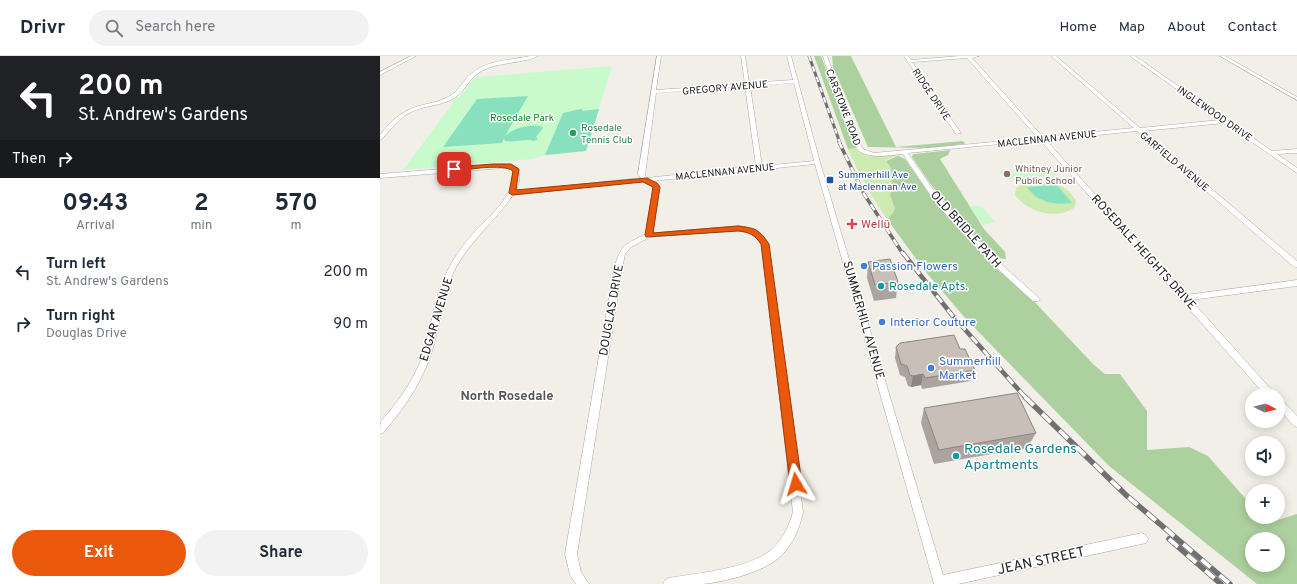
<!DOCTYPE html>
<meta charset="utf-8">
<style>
body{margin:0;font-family:Overpass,sans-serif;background:#f2f2f3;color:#1f2937;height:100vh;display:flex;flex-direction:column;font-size:15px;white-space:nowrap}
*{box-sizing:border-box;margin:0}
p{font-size:13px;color:#747a83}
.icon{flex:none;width:22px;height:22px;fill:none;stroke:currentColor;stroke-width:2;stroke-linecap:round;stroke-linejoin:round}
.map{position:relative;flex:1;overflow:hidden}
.drawer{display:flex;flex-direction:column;background:#fff;width:380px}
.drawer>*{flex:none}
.top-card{background:#202124;color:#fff;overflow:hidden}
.needle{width:26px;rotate:96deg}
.controls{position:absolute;left:865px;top:332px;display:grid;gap:8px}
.controls a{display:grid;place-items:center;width:40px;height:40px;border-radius:50%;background:#fff;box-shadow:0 2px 10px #0003;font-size:20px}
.pin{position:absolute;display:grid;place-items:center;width:34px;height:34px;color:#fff;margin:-17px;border-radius:8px;box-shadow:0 2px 6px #0006}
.me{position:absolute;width:44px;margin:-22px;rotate:353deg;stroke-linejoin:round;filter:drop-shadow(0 0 3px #0008)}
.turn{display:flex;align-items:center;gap:14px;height:84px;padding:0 12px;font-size:18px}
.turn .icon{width:52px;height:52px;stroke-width:2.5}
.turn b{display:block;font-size:28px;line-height:34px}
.then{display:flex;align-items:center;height:38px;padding:0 12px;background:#0003;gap:8px;font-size:15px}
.eta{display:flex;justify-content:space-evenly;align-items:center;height:68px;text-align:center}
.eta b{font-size:24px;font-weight:700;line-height:28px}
.button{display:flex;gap:8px;margin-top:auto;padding:8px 12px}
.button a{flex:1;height:46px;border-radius:24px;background:#ea580c;color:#fff;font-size:16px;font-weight:700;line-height:46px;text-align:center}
.button a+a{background:#f2f2f3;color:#1f2937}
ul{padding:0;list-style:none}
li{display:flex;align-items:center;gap:12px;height:52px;padding:0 12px}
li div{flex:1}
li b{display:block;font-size:15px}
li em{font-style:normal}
header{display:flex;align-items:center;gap:24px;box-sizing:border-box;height:56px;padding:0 20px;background:#fff;border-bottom:1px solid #e0e1e3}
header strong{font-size:19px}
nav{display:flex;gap:22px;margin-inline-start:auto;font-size:14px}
.search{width:280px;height:36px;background:#f2f2f3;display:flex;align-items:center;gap:10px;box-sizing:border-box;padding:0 14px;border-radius:22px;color:#747a83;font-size:15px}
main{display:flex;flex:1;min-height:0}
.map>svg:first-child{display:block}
.grass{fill:#cdebb0}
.forest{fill:#add19e;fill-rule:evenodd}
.park{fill:#c8facc}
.pitch{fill:#88e0be}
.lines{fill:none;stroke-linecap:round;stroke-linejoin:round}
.street-casing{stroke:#a9a9a9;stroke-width:1}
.street{fill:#fff;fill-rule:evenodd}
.rail-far3-casing{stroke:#707070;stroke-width:3}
.rail-far2-casing{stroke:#707070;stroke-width:3.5}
.rail-far1-casing{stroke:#707070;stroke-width:4.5}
.rail-casing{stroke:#707070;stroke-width:5.5}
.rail-far3{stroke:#fff;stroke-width:2;stroke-dasharray:5.5;stroke-linecap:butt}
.rail-far2{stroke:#fff;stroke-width:2.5;stroke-dasharray:7;stroke-linecap:butt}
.rail-far1{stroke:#fff;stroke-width:3;stroke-dasharray:9;stroke-linecap:butt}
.rail{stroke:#fff;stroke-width:4;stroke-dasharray:12;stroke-linecap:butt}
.wall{fill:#aba49e}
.shaded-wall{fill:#8b8681}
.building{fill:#c7bfb8;stroke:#8b8681}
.route{fill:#ea580c;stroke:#983908}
.leisure-dot{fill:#2e9e5b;stroke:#fff;stroke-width:1.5}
.education-dot{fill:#8d6e63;stroke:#fff;stroke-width:1.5}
.transit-dot{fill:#1a4fb4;stroke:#fff;stroke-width:1.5}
.health-dot{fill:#e0444e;stroke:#fff;stroke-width:1.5}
.shop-dot{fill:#3f7fe0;stroke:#fff;stroke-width:1.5}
.culture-dot{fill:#0f9aa8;stroke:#fff;stroke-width:1.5}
.labels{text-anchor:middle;stroke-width:3;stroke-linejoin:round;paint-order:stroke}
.far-street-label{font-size:10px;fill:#222;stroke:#fff}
.far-park-label{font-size:10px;fill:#0c8416;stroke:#fff}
.far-leisure-label{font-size:10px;fill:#27864d;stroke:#fff;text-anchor:start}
.far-education-label{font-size:10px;fill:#785e54;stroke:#fff;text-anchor:start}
.far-transit-label{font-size:10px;fill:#164399;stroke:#fff;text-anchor:start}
.health-label{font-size:12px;fill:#be3a42;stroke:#fff;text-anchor:start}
.street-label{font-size:12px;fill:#222;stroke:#fff}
.shop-label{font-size:12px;fill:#366cbe;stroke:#fff;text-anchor:start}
.culture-label{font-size:12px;fill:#0d838f;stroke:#fff;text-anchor:start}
.neighbourhood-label{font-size:13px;font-weight:bold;fill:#555;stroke:#fff}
.near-culture-label{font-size:14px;fill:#0d838f;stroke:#fff;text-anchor:start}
.near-street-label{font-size:14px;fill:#222;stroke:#fff}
</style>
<header>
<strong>Drivr</strong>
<div class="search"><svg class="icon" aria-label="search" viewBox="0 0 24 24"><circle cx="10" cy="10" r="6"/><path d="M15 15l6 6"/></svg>Search here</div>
<nav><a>Home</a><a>Map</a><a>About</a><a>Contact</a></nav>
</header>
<main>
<section class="drawer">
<div class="top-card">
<div class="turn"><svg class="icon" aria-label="left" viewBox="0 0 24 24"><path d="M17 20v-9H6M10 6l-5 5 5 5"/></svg><div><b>200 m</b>St. Andrew's Gardens</div></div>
<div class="then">Then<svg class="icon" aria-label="right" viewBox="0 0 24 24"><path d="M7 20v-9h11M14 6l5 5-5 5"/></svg></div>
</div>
<div class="eta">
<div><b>09:43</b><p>Arrival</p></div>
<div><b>2</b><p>min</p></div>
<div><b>570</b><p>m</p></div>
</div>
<ul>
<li><svg class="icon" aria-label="left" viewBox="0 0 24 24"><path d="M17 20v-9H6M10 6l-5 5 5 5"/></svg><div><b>Turn left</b><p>St. Andrew's Gardens</p></div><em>200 m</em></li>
<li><svg class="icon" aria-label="right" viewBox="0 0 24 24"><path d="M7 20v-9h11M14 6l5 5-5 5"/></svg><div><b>Turn right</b><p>Douglas Drive</p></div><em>90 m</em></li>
</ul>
<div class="button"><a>Exit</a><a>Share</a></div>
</section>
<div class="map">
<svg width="917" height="528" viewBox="0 0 917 528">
<rect width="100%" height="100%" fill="#f2efe9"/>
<path class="grass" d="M476,92C490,109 512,92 525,103C519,99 510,101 506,105L511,112L512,131L510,139L515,153L512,158L507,163C492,141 478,117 468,93Z
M664,125C678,126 689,132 696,145L695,151C677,165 647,156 635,139L636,132L642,128Z"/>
<path class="forest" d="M434,0H441L476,92L468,93Z
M452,0H471L516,91L583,85L585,88L549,92L488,91L453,11Z
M570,94L568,99L560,103L604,173L625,196L626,203L616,202L587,171L552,130L532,101L533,98H535Z
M518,100L525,103L550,139L594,189L618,214L649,240L713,308L725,318H740L767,355V394L809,391L828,400L872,450V461H882L888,467L917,458V528H877L729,410L585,262L545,215L507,163L512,158L515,153L510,139L512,131L511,112L506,105ZM872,483H898V509H872Z"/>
<path class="park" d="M232,10L206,95L165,99L152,103L23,114L73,47L70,45L79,41L96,21Z
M670,112L676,119L627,123L624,118L618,115L628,114L630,116Z
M597,149L603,152L615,166L603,169L590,151Z"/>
<path class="pitch" d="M148,40L125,80C135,71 147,69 161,70L163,72L156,81L158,83L154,85C145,82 134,87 125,85L124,82L122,87L63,91L97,43Z
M200,53H203L202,55L219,53L206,95L165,99L183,57Z
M677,129L692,147C674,149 658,147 647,131Z"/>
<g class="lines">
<g class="street-casing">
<path id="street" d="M31,0H36L0,19V16Z
M151,0H158C145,7 123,6 108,12C89,19 88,33 74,42C65,48 53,49 42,52C23,57 14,69 2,83L0,84V79C11,65 21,55 39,50C49,47 59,46 68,41C79,36 83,24 92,17C108,4 131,4 151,0Z
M277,0H281L276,34L365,28L361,0H365L369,27L413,24L407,0H411L440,106L563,519L762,477L766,479L768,483L766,487L578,528H554L435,108L272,125L279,131L273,177L358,170C375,172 379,174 388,188L423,456C420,471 414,486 403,498C386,516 348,525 323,528C310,528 296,528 283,528L285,524L289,522C318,517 370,513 392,493C403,483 409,470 413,456L382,188C374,178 371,175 358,174L270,181L251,191L245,198L242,213L197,498L201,516L209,528H196L190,519L185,498L234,213C241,188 244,189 266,178L273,131L265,125L133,139C115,165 89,186 74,215C63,238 61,264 54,288C45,322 26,350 3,377L0,378C0,375 0,369 1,366C3,361 9,357 12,352C20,342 28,331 34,319C48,294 50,265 58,238C65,216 76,197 91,180C105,163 139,139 132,113L123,112L0,122V118L123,108L138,112C140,121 140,127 135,135L261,122L258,118ZM414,27L434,105L382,110L370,30ZM365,30L376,110L267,122L265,119L276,37Z
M443,0H447L469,61L481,90L483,93L494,97L658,82L587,2L532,6L581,77L576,78L524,0H528L531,4L580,0H599L592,2L663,81L754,72L671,0H676L760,72L840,64L750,0H755L892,95L917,93V97L897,98L917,112V117L844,67L763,75L917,205V211H914L757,75L666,84L806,239L917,224V230L811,244L896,339H885L660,84L528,97L554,135L582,168L619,206L660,243L659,245H653C618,214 583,181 554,144C543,129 533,113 523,98C508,99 494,103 481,96C470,90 448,16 443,0Z
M840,0H845L917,41V44Z
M898,342L901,343L917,360V371L914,370L898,352Z"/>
</g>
<use href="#street" class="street"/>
<g class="rail-far3-casing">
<path id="rail-far3" d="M429,0L460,87"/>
</g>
<g class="rail-far2-casing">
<path id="rail-far2" d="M459,86L484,138L523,198"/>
</g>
<g class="rail-far1-casing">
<path id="rail-far1" d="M523,197L572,259L646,342"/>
</g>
<g class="rail-casing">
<path id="rail" d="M645,341L746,439L850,528
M789,483L841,528"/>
</g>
<use href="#rail-far3" class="rail-far3"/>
<use href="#rail-far2" class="rail-far2"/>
<use href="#rail-far1" class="rail-far1"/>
<use href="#rail" class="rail"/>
</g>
<path class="wall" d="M488,206L518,226L516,242L494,245L487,222Z
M516,291L580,293L595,314L591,325L542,333L541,329L531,331L528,330L525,321L520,319L515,302Z
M544,352L656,377L647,392L554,408L541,367Z"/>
<path class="shaded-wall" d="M543,318L541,329L531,331L533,320Z"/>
<path class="building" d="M510,203L518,226L495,229L488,206Z
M574,279L580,293H585L595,314L545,322L543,318L533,320L530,319L527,310L521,308L516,291L520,287Z
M637,337L656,377L559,394L544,352Z"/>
<path class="route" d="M113,108H131L139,113L136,134L267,122L277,127L280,131L273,177L358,170C375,172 379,173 389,188L422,428L420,432L416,433L412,432L410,428L381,188C375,179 369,176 358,175L266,181L265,179L273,131L263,126L132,139L129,137L133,115C123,107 88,114 74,115L71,113L74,111Z"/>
<circle class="leisure-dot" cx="193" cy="77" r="4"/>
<circle class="education-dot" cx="627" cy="118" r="4"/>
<rect class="transit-dot" x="446" y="120" width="8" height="8" rx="2"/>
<path class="health-dot" d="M470 162h4v4h4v4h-4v4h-4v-4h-4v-4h4z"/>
<g class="shop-dot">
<circle cx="484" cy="210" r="4"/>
<circle cx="502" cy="266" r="4"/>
<circle cx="551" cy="312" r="4"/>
</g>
<g class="culture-dot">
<circle cx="501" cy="230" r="4"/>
<circle cx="576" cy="400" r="4"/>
</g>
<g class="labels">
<g class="far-street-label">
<text transform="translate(345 31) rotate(-5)" y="4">GREGORY AVENUE</text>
<text transform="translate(552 38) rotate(56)" y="4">RIDGE DRIVE</text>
<text transform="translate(464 51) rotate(69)" y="4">CARSTOWE ROAD</text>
<text transform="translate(835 57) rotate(35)" y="4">INGLEWOOD DRIVE</text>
<text transform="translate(667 82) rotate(-6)" y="4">MACLENNAN AVENUE</text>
<text transform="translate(795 105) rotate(40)" y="4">GARFIELD AVENUE</text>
<text transform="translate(345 115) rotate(-6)" y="4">MACLENNAN AVENUE</text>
</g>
<g class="far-park-label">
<text x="142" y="65">Rosedale Park</text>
</g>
<g class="far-leisure-label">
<text x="201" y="75">Rosedale<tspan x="201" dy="12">Tennis Club</tspan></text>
</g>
<g class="far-education-label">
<text x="635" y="116">Whitney Junior<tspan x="635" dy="12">Public School</tspan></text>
</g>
<g class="far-transit-label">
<text x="458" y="122">Summerhill Ave<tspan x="458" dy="12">at Maclennan Ave</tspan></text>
</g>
<g class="health-label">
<text x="481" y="172">Wellü</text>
</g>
<g class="street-label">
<text transform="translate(586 173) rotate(48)" y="4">OLD BRIDLE PATH</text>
<text transform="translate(764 196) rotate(48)" y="4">ROSEDALE HEIGHTS DRIVE</text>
<text transform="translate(231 254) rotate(-80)" y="4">DOUGLAS DRIVE</text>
<text transform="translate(56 263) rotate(-73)" y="4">EDGAR AVENUE</text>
<text transform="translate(484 264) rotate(74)" y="4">SUMMERHILL AVENUE</text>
</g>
<g class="shop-label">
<text x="492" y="214">Passion Flowers</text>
<text x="510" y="270">Interior Couture</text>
<text x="559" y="309">Summerhill<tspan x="559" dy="14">Market</tspan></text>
</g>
<g class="culture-label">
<text x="509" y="234">Rosedale Apts.</text>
</g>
<g class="neighbourhood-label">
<text x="127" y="344">North Rosedale</text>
</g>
<g class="near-culture-label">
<text x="584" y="397">Rosedale Gardens<tspan x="584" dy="16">Apartments</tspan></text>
</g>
<g class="near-street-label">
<text transform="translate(661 504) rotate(-12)" y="5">JEAN STREET</text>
</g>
</g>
</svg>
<div class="controls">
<a><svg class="needle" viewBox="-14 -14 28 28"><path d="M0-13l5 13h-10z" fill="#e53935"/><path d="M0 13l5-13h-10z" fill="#747a83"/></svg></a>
<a><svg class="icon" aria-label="sound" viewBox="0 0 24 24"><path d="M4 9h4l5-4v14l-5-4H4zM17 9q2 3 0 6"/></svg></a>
<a>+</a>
<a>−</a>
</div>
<div class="pin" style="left:74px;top:113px;background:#d93025"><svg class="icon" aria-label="arrive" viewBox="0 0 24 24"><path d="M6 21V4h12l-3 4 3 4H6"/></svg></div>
<svg class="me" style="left:416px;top:428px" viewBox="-20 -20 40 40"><path d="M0-17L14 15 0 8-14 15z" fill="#ea580c" stroke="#fff" stroke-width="4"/></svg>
</div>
</main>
